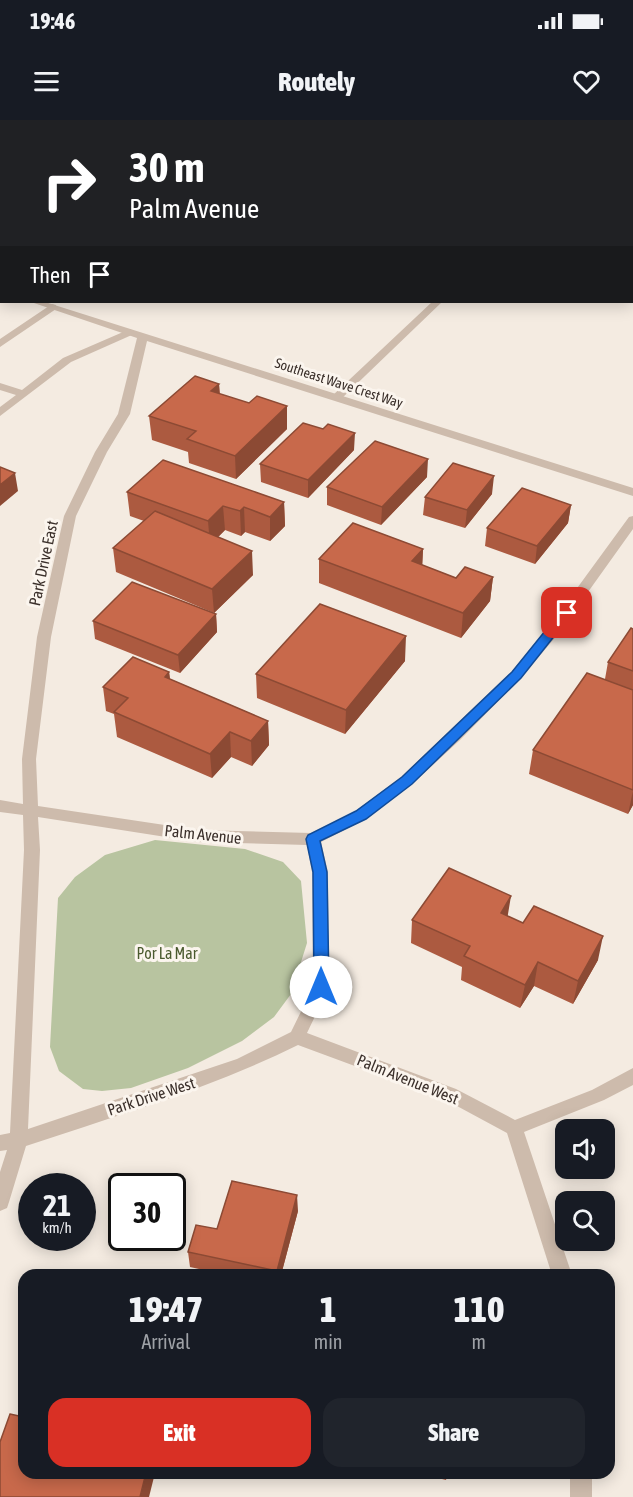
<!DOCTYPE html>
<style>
body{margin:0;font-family:"Asap Condensed",sans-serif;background:#20242c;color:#f1f3f6;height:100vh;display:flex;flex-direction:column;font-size:22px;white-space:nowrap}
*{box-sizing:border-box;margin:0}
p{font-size:20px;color:#9ea1a6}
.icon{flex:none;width:33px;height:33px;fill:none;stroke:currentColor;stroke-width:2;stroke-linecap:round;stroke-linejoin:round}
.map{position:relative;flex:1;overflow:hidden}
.side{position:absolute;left:18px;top:1149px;width:597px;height:210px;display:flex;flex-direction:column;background:#171b24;border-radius:18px;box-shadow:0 3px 15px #0003}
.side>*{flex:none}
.top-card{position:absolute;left:0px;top:0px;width:633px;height:183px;box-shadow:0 3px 15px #0003;background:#202124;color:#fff;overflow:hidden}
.controls{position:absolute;left:555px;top:999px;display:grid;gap:12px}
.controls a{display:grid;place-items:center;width:60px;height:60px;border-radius:12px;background:#171b24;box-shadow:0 3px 15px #0003;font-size:30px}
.speed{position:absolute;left:18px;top:1053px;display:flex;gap:12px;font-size:30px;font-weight:700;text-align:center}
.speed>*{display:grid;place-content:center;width:78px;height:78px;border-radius:50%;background:#171b24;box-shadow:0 3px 15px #0003;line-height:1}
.speed small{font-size:15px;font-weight:400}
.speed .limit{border:3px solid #111;border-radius:9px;background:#fff;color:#111}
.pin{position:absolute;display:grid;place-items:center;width:51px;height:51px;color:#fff;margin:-26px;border-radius:12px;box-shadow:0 3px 9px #0006}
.me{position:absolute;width:66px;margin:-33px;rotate:0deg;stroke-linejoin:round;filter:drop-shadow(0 0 4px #0008)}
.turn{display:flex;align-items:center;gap:21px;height:126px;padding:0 30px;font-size:27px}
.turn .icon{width:78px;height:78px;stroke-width:2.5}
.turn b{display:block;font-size:42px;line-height:51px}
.then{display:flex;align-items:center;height:57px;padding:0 30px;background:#0003;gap:12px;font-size:22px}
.eta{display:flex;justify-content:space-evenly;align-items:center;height:102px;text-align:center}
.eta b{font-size:36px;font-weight:800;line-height:42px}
.button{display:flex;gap:12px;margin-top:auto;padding:12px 30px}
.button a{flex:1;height:69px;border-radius:18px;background:#d93025;color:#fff;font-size:24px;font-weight:800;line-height:69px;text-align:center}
.button a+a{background:#20242c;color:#f1f3f6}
.status{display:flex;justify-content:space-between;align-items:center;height:42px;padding:0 30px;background:#171b24;direction:ltr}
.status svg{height:16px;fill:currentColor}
header{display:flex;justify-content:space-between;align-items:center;height:78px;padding:0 30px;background:#171b24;font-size:27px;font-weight:800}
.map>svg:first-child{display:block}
.green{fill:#b8c4a0}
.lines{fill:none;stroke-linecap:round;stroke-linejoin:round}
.path{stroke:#b9a596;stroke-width:2;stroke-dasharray:2 2;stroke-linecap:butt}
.service{fill:#cdbbac;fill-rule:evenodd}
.minor{fill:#cdbbac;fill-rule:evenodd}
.secondary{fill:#a18a7d;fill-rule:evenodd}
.wall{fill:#ac5a40}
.shaded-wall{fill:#8c4a34}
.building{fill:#c8694b;stroke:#8c4a34;stroke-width:1.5}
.route{fill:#1a73e8;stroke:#114b97;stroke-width:1.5}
.labels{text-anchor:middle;stroke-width:6;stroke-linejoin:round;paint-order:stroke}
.far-street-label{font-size:14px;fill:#3b302b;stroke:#fbf5ee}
.street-label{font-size:16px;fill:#3b302b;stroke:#fbf5ee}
.park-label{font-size:16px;fill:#4a5a2e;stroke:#fbf5ee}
</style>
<div class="status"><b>19:46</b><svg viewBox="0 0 49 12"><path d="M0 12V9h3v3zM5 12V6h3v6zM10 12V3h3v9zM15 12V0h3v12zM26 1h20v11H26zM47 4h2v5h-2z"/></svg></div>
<header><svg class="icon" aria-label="menu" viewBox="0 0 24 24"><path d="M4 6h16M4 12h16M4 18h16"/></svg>Routely<svg class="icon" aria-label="heart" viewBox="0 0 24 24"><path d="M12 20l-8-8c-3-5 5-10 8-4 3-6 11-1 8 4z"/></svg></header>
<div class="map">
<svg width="633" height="1377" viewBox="0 0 633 1377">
<rect width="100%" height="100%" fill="#f4ebe1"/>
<path class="green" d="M266,0H633V104L632,106V2Z
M155,720L245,729L283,742L301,761L307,823L291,874L274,897L242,921L188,948L131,968L102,971L83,969L59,951L50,927L58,778L75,757L105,735Z"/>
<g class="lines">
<path class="path" d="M387,0L393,2
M290,2L292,0
M420,2L422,0"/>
<path class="service" d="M432,182H442L340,280H332V276Z
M52,184L56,185V189L0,227V219Z
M130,209L135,212L134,214L71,242L0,296V287L16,275L0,270V263L22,270L63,238Z"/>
<path class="minor" d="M0,167H2V173H0Z
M31,182H45L633,368V376L147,221L130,294L107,332L76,396L51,517L36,639L38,686L198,710L311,713L356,691L402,656L511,552L548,508L629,397L633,396V409L558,514L521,558L460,620L412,664L366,699L321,722L328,752L329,867L307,913L456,969L515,1000L592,970L633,948V965L604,980L524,1012L572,1155H552L507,1013L444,979L298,925C211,968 118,995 26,1026L9,1082L7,1088L0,1091V1052L7,1030L0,1031V1015L10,1013L24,730L23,695L0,692V680L23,684L22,639L37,517L64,396L95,332L118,294L137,218ZM38,697L198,722L307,725L312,752L313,867L291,912L237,939L28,1009L40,730Z
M570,1353H592V1377H570Z"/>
<path class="secondary" d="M214,0H227L228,2H215Z
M632,121H633V127H632Z
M0,153H2L0,160Z"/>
</g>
<path class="wall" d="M632,4H633V67L632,66Z
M219,264L220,274L287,309L236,359L189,343L188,332L152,320L149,296Z
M354,330L308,378L261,362L260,344Z
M427,357L381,405L327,385V367Z
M127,372L284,382L285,406L270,421L245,412L241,416L225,410L218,417L253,455L214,493L116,452L113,428L144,401L130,396Z
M492,374L465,408L423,395L425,377Z
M571,385L568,403L535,444L485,426L487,408Z
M423,429L422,445L456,458L493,457L490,481L461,518L319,463V439Z
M216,494L217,512L180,553L95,519L93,501Z
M633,509V685L628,694L529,654L533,630L605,559L608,542Z
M405,541L345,614L257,578L256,554Z
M169,552L170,559L268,601L269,625L252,646L231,637L212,658L117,617L114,594L106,591L103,567Z
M508,796L598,840L573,884L534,866L520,888L461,860L462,847L411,823L412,800Z
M298,1091L281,1155H226L190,1147L188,1132Z
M418,1353H448L446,1360Z"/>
<path class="shaded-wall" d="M113,0H133V2H110Z
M2,69V103L0,104V70Z
M219,264L220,288L211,271Z
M287,286V309L236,359L235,336Z
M355,313L354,330L308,378V360Z
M428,339L427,357L381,405L382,387Z
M15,353L18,371L0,386V365Z
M494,356L492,374L465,408L467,390Z
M284,382L285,406L270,421V397Z
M571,385L568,403L535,444L537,426Z
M223,386L225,410L210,425L208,401Z
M244,387L245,412L241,416L240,391Z
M423,429L422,453L412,441Z
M252,431L253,455L214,493L212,469Z
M493,457L490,481L461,518L463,493Z
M216,494L217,512L180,553L178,535Z
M406,516L405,541L345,614L346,590Z
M169,552L172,576L165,557Z
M268,601L269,625L252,646L251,621Z
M230,612L231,637L212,658L210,634Z
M633,671V685L628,694Z
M511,776L507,800L501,793Z
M603,816L598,840L573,884L578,861Z
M538,842L534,866L520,888L525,865Z
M297,1075L298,1091L281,1155H277V1151Z
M146,1353H155L149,1377H140Z"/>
<path class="building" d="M0,0H113L110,2H2V69L0,70Z
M602,0H618L624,2H600Z
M632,4H633V44H632Z
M195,256L219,264L211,271L249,283L257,276L287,286L235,336L187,319L196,311L149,296Z
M303,303L323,309L328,304L355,313L308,360L260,344Z
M375,321L428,339L382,387L327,367Z
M163,340L284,382L270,397L244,387L240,391L223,386L208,401L127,372Z
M453,343L494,356L467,390L425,377Z
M0,347L15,353L0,365Z
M522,368L571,385L537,426L487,408Z
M155,391L252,431L212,469L113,428Z
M353,403L423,429L412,441L456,458L465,447L493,457L463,493L319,439Z
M132,462L216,494L178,535L93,501Z
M320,484L406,516L346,590L256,554Z
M631,508L633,509V551L608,542Z
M133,537L169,552L165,557L268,601L251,621L230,612L210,634L114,592L128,578L103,567Z
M587,553L633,570V670L533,630Z
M449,748L511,776L501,793L523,803L534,786L603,816L578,861L538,842L525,865L464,836L470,826L412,800Z
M232,1061L297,1075L277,1151L188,1132L196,1105L217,1109Z
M10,1294L24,1297V1353H146L140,1377H0V1322Z"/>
<path class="route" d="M567,489L573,493L571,495L521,558L412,664L366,699L320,721L327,752L329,867L327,872L321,873L316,872L314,867L313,752L306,719L308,715L356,691L402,657L512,552L562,490Z"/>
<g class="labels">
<g class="far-street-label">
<text transform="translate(339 263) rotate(18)" y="5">Southeast Wave Crest Way</text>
</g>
<g class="street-label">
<text transform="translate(43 443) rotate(-78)" y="6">Park Drive East</text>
<text transform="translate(203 714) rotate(6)" y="6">Palm Avenue</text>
<text transform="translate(408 959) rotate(22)" y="6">Palm Avenue West</text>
<text transform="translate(151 976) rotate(-18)" y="6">Park Drive West</text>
</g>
<g class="park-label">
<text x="167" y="839">Por La Mar</text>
</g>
</g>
</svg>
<div class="controls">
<a><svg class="icon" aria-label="sound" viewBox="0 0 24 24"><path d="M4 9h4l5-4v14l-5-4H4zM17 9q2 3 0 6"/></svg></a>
<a><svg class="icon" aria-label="search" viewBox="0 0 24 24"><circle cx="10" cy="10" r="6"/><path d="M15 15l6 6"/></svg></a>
</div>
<div class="speed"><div>21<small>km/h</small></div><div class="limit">30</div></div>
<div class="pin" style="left:567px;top:493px;background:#d93025"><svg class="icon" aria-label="arrive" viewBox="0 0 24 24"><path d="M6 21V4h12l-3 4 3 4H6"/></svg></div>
<svg class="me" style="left:321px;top:867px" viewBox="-20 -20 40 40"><circle r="19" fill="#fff"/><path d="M0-13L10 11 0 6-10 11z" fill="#1a73e8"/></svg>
<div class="top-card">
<div class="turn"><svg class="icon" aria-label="right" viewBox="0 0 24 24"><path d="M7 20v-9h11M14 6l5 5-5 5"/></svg><div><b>30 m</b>Palm Avenue</div></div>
<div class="then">Then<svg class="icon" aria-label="arrive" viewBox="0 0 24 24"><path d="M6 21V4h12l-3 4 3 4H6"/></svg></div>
</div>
<section class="side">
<div class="eta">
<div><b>19:47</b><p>Arrival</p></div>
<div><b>1</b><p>min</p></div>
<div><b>110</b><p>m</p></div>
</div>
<div class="button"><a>Exit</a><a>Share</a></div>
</section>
</div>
